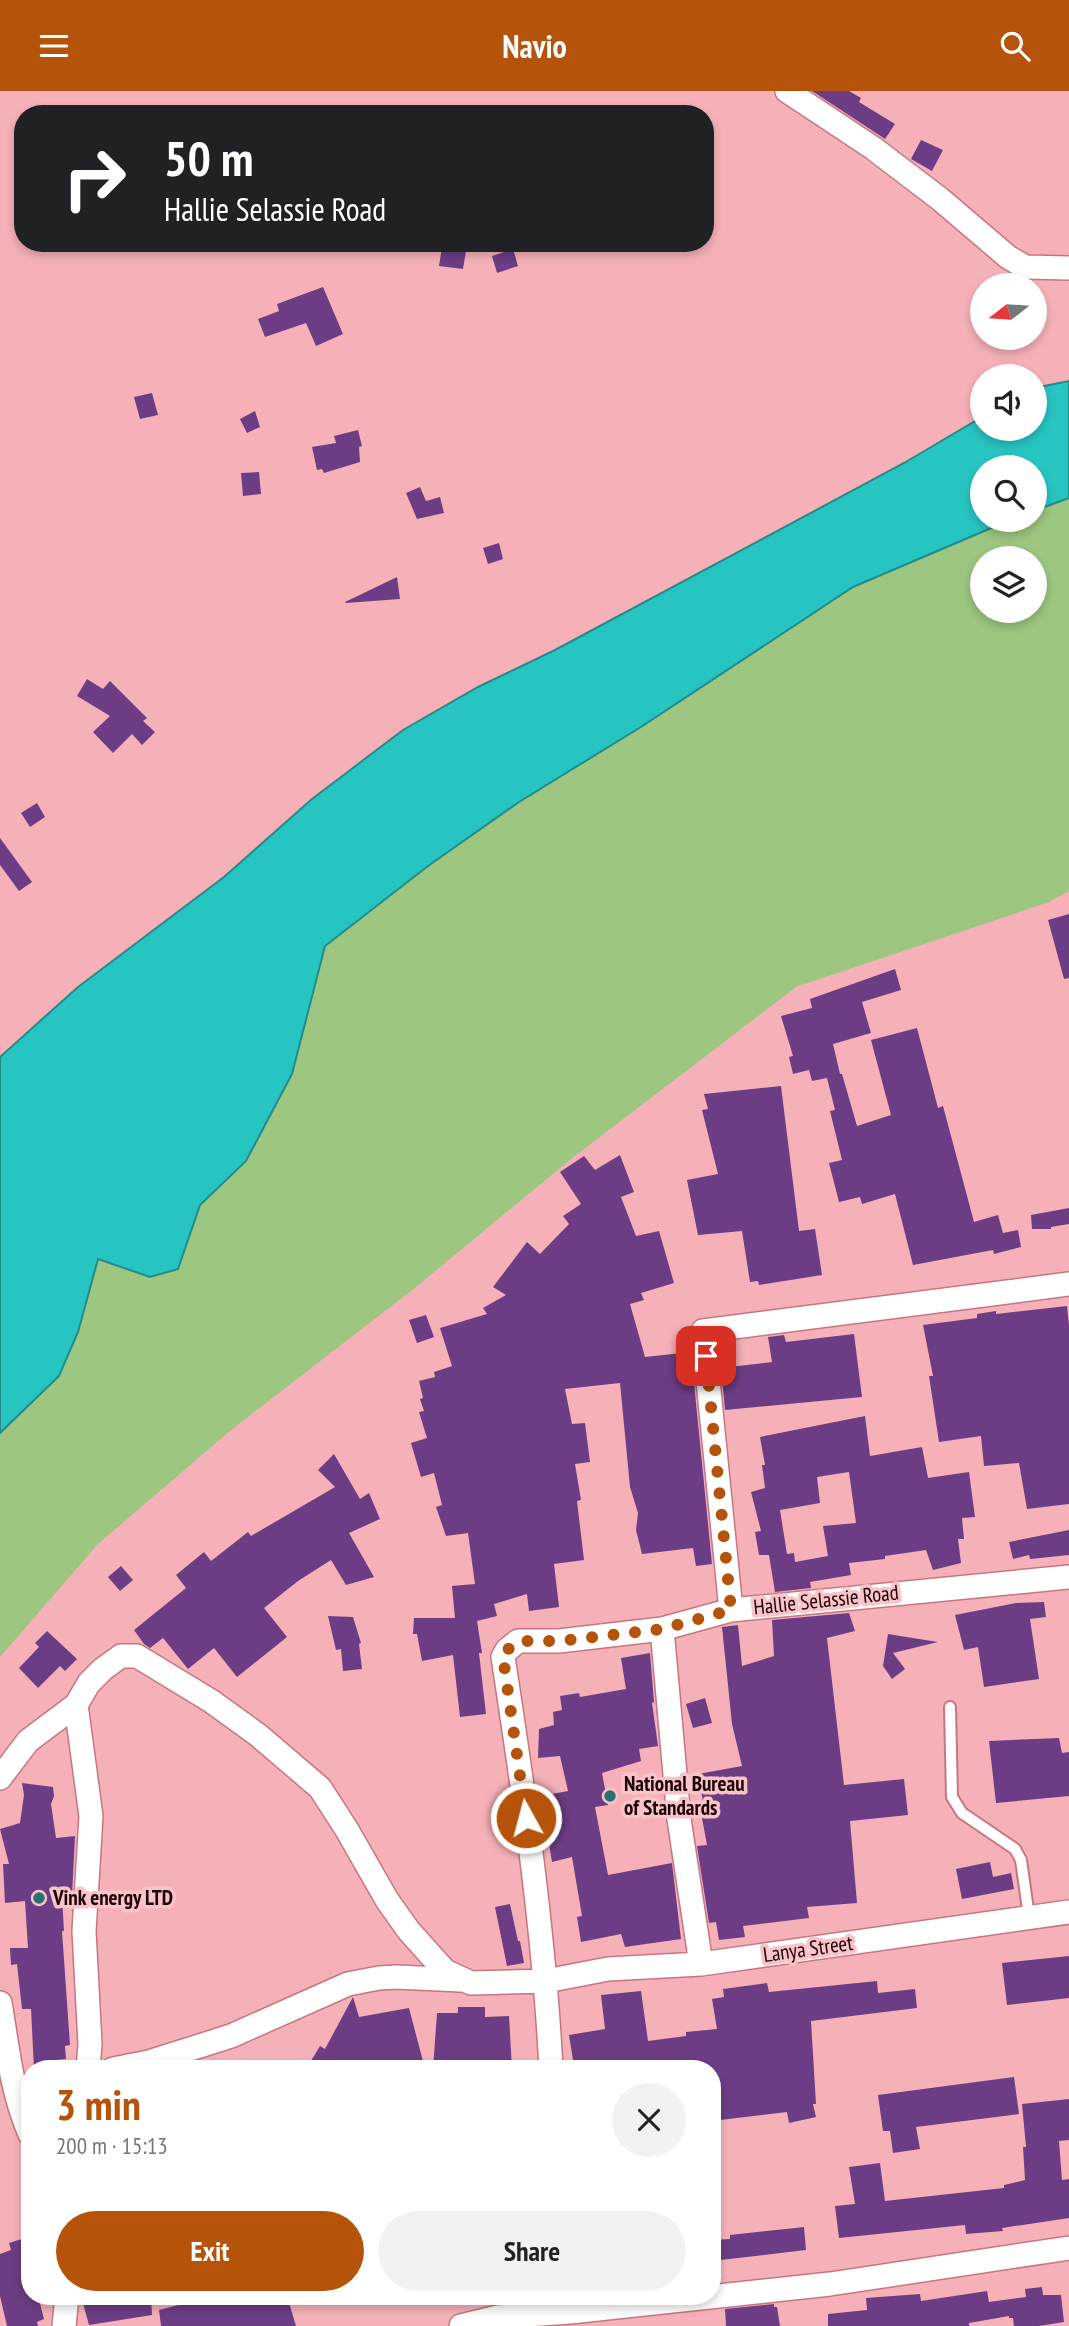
<!DOCTYPE html>
<meta charset="utf-8">
<style>
body{margin:0;font-family:"PT Sans Narrow",sans-serif;background:#f2f2f2;color:#222;height:100vh;display:flex;flex-direction:column;font-size:26px;white-space:nowrap}
*{box-sizing:border-box;margin:0}
p{font-size:23px;color:#767676}
.icon{flex:none;width:38px;height:38px;fill:none;stroke:currentColor;stroke-width:2;stroke-linecap:round;stroke-linejoin:round}
.map{position:relative;flex:1;overflow:hidden}
.panel{position:absolute;left:21px;top:1969px;width:700px;height:245px;display:flex;flex-direction:column;background:#fff;border-radius:28px;box-shadow:0 4px 10px #0003}
.panel>*{flex:none}
.guide{position:absolute;left:14px;top:14px;width:700px;height:147px;border-radius:28px;box-shadow:0 4px 10px #0003;background:#202124;color:#fff;overflow:hidden}
.needle{width:46px;rotate:253deg}
.tools{position:absolute;left:970px;top:182px;display:grid;gap:14px}
.tools a{display:grid;place-items:center;width:77px;height:77px;border-radius:50%;background:#fff;box-shadow:0 4px 10px #0003;font-size:35px}
.pin{position:absolute;display:grid;place-items:center;width:60px;height:60px;color:#fff;margin:-30px;border-radius:14px;box-shadow:0 4px 10px #0006}
.me{position:absolute;width:77px;margin:-38px;rotate:353deg;stroke-linejoin:round;filter:drop-shadow(0 0 5px #0008)}
.turn{display:flex;align-items:center;gap:24px;height:147px;padding:0 35px;font-size:32px}
.turn .icon{width:91px;height:91px;stroke-width:2.5}
.turn b{display:block;font-size:49px;line-height:60px}
.round{display:grid;place-items:center;flex:none;width:74px;height:74px;border-radius:37px;background:#f2f2f2}
.overview{display:flex;align-items:center;justify-content:space-between;height:119px;padding:0 35px}
h1{font-size:42px;font-weight:700;line-height:52px;color:#b45309}
.action{display:flex;gap:14px;margin-top:auto;padding:14px 35px}
.action a{flex:1;height:80px;border-radius:42px;background:#b45309;color:#fff;font-size:28px;font-weight:700;line-height:80px;text-align:center}
.action a+a{background:#f2f2f2;color:#222}
header{display:flex;justify-content:space-between;align-items:center;height:91px;padding:0 35px;background:#b45309;color:#fff;font-size:32px;font-weight:700}
.map>svg:first-child{display:block}
.green{fill:#9dc680;fill-rule:evenodd}
.water{fill:#27c5c2;stroke:#248a8a;stroke-width:2}
.building{fill:#6c3d84;fill-rule:evenodd}
.lines{fill:none;stroke-linecap:round;stroke-linejoin:round}
.service-casing{stroke:#c7767f;stroke-width:14}
.minor-casing{stroke:#c7767f;stroke-width:26}
.service{stroke:#fff;stroke-width:10}
.minor{stroke:#fff;stroke-width:23}
.route{stroke:#b45309;stroke-width:12;stroke-dasharray:0 21.6}
.poi-dot{fill:#287271;stroke:#f9c4c8;stroke-width:2.5}
.labels{text-anchor:middle;stroke-width:7;stroke-linejoin:round;paint-order:stroke}
.street-label{font-size:21px;fill:#1d0206;stroke:#f9c4c8}
.poi-label{font-size:21px;font-weight:bold;fill:#1d0206;stroke:#f9c4c8;text-anchor:start}
</style>
<header><svg class="icon" aria-label="menu" viewBox="0 0 24 24"><path d="M4 6h16M4 12h16M4 18h16"/></svg>Navio<svg class="icon" aria-label="search" viewBox="0 0 24 24"><circle cx="10" cy="10" r="6"/><path d="M15 15l6 6"/></svg></header>
<div class="map">
<svg width="1069" height="2235" viewBox="0 0 1069 2235">
<rect width="100%" height="100%" fill="#f6b1b8"/>
<path class="green" d="M1069,407V800L1049,811L796,896L571,1068L416,1196L231,1339L98,1453L0,1566V1342L78,1241L98,1168L150,1186L178,1178L200,1114L246,1070L292,983L324,855L428,775L519,711L644,634L853,496L1010,429H1034V420ZM982,467H1034V520H982Z"/>
<path class="water" d="M1069,290V407L1034,420V376H982V429H1010L853,496L644,634L519,711L428,775L325,855L292,983L246,1070L200,1114L178,1178L150,1186L98,1168L78,1241L59,1285L0,1342V966L78,896L224,786L312,708L403,639L478,596L555,559L904,372L982,326V338H1034V297Z"/>
<path class="building" d="M812,0H849L861,7L859,11L895,33L885,48Z
M921,49L943,59L932,80L911,68Z
M442,156L466,160L463,178L439,175Z
M513,158L518,175L497,182L492,165Z
M323,196L343,243L316,255L306,232L265,246L258,228L279,220L277,213Z
M152,302L158,324L140,328L134,306Z
M255,320L260,336L247,342L240,328Z
M358,339L362,355L359,356L360,371L324,382L322,378L317,379L312,356L336,352L334,345Z
M259,381L261,403L243,405L241,382Z
M420,396L426,410L440,406L444,422L417,428L406,402Z
M499,452L503,468L488,473L483,457Z
M397,486L400,508L346,512L345,511Z
M87,588L103,598L110,590L147,627L143,630L155,641L142,654L132,643L113,662L93,641L110,625L77,605Z
M37,712L45,726L30,736L21,722Z
M0,747L32,791L19,800L0,774Z
M1069,823V887L1064,888L1048,829Z
M895,878L901,899L862,911L871,942L833,953L840,983H842L857,1035L891,1024L871,949L917,937L938,1017L943,1015L974,1131L998,1124L1003,1142L1018,1139L1021,1156L994,1163L993,1159L913,1174L895,1103L862,1113L860,1106L839,1111L829,1072L842,1069L830,1020L835,1019L827,987L812,990L809,979L793,983L789,966L793,965L781,925L812,917L810,908Z
M781,995L799,1140L815,1138L822,1184L759,1194L758,1190L750,1191L742,1140L698,1144L687,1089L718,1083L702,1019L708,1018L704,1003Z
M620,1064L634,1101L621,1106L636,1145L659,1140L674,1192L641,1202L644,1209L630,1213L645,1266L691,1261L712,1473L696,1475L693,1457L642,1463L636,1439L638,1422L630,1396L620,1292L565,1298L572,1333L585,1332L590,1371L575,1373L581,1409L577,1410L584,1469L554,1473L559,1516L529,1520L527,1503L494,1513L497,1525L477,1530L482,1562H479L486,1623L460,1626L453,1564L422,1570L417,1543H413L414,1527H455L452,1495L475,1493L468,1442L446,1445L436,1416L442,1414L434,1382L421,1386L411,1352L427,1347L419,1321L424,1320L420,1308L423,1307L419,1290L435,1286L434,1281L452,1275L440,1237L487,1223L483,1217L506,1204L493,1196L527,1151L540,1163L569,1133L563,1125L581,1113L560,1081L584,1065L595,1079Z
M1069,1117V1133L1051,1136V1138H1032L1031,1124Z
M1067,1215L1069,1235V1413L1027,1418L1019,1372L984,1375L981,1345L939,1351L929,1285H933L923,1234L977,1227V1223L996,1220V1223Z
M426,1224L434,1246L417,1252L409,1229Z
M854,1243L862,1306L725,1319L721,1277L772,1271L768,1246L784,1244L786,1251Z
M865,1325L870,1365L922,1356L928,1387L969,1381L975,1426L962,1427L964,1448H958L961,1472L933,1479L926,1459L885,1465V1468L849,1472L851,1484L810,1491L811,1497L775,1501L769,1464H759L755,1441L761,1440L751,1401L765,1397L762,1374H765L760,1346ZM849,1381L856,1432L823,1435L828,1465L795,1471L794,1462L787,1463L780,1419L820,1412L817,1386Z
M334,1363L360,1408L369,1402L380,1428L349,1442L374,1486L346,1494L331,1469L298,1490L264,1517L287,1546L237,1586L214,1557L188,1578L163,1547L150,1557L144,1553L134,1539L186,1497L176,1484L204,1461L211,1470L248,1441L251,1445L335,1396L318,1379Z
M1069,1439V1464L1030,1468L1029,1464L1013,1468L1009,1451Z
M121,1475L133,1489L120,1500L108,1486Z
M1044,1511L1046,1526L1030,1528L1039,1588L984,1596L978,1556L964,1559L955,1524L1016,1512Z
M849,1522L855,1540L827,1547L844,1694L904,1688L908,1724L850,1730L857,1812L807,1816L809,1827L743,1835L745,1846L719,1849L716,1831L709,1832L697,1755L707,1754L702,1727L706,1726L698,1683L742,1675L732,1633L722,1536L738,1534L742,1575L774,1565L772,1529Z
M328,1525L353,1526L361,1552L359,1553L362,1578L343,1580L341,1558L336,1559Z
M47,1540L77,1568L65,1580L60,1575L38,1597L19,1577L39,1556L35,1552Z
M888,1543L938,1551L893,1562L905,1578L892,1588L883,1575Z
M650,1562L654,1611L652,1612L658,1655L639,1658L641,1670L602,1682L608,1714L595,1716L608,1784L672,1772L681,1848L625,1856L621,1843L581,1851L577,1826L582,1825L572,1766L552,1771L541,1705L568,1700L560,1665L538,1667L539,1638L554,1634L553,1621L562,1619L560,1605L579,1602L580,1606L626,1598L621,1567Z
M705,1607L712,1632L693,1637L686,1613Z
M1059,1647L1062,1662L1069,1661V1705L996,1712L989,1650Z
M22,1692L53,1696L54,1705L51,1713L56,1747L75,1745L72,1805L62,1806L64,1840H62L70,1954L65,1955L66,1968L56,1969L60,1978H34L31,1918H22L17,1873L11,1874L10,1857H28L25,1810L5,1812L3,1773H9L0,1738L20,1732L24,1704Z
M990,1771L993,1786L1011,1782L1014,1798L962,1808L956,1778Z
M510,1813L518,1850H520L524,1872L507,1875L495,1816Z
M1069,1865V1907L1007,1914L1002,1872Z
M877,1890L878,1902L915,1898L917,1917L811,1930L816,2013H813L816,2026L789,2032L787,2021L712,2030V1978H687L686,1971L645,1978H610L609,1969L574,1975L569,1944L605,1938L601,1904L641,1900L648,1950L686,1945V1941L717,1938L712,1908L724,1906L723,1898L767,1892L769,1901Z
M353,1906L359,1926L409,1917L425,1978H306L320,1955L325,1958Z
M458,1916H485V1926L509,1925L512,1978H433L437,1922H458Z
M1014,1986L1019,2023L916,2036L920,2058L893,2062L890,2040H883L878,2004Z
M1069,2008V2049L1059,2050L1062,2089L1069,2088V2127L1002,2137L1003,2140L966,2143L965,2134L839,2147L835,2115L855,2113L849,2076L880,2072L885,2110L1004,2097V2094L1025,2089L1023,2056H1026L1022,2013Z
M804,2136L806,2159L712,2170V2149L730,2148V2144Z
M25,2147L26,2150L30,2149V2172L22,2174L30,2205H38L44,2228L37,2231L38,2235H7L0,2205V2163L11,2159L9,2152Z
M1042,2196L1043,2204H1061L1064,2231L1039,2235H1014L1013,2227H1009V2225L969,2232V2235H828V2223L867,2219L866,2207L920,2203L921,2210L987,2200L989,2211L1026,2206L1025,2198Z
M81,2205H151L152,2224L89,2234Z
M213,2205H287L296,2235H161L159,2219Z
M774,2213V2216H777L780,2235H726L725,2218Z"/>
<g class="lines">
<g class="service-casing">
<path id="service" d="M950,1616L952,1706L962,1722L1015,1758L1021,1769L1029,1826"/>
</g>
<g class="minor-casing">
<path id="minor" d="M787,0L873,57L940,108L1008,166L1025,176L1069,177
M731,1519L703,1240L1069,1193
M662,1538L679,1728L701,1873
M76,1614L91,1725L84,1840L90,1953L88,1978
M0,1687L28,1650L76,1614L89,1592L103,1578L121,1565H137L211,1610L258,1644L320,1697L347,1739L387,1809L409,1840L445,1880L471,1892L546,1890L608,1878L701,1873L1069,1821
M0,1912C8,1958 11,1999 30,2043
M113,1978L149,1971L231,1945L348,1893L379,1887L397,1886L460,1889
M551,1978C544,1840 524,1703 503,1566L507,1559L518,1550H559L662,1538L731,1519L1069,1486
M64,2235L67,2205
M461,2235L498,2226L570,2221L830,2193L1069,2157"/>
</g>
<use href="#service" class="service"/>
<use href="#minor" class="minor"/>
</g>
<g class="lines">
<path class="route" d="M526,1727L503,1566L507,1559L518,1550H559L662,1538L731,1519L706,1265"/>
</g>
<g class="poi-dot">
<circle cx="610" cy="1705" r="7"/>
<circle cx="39" cy="1807" r="7"/>
</g>
<g class="labels">
<g class="street-label">
<text transform="translate(826 1509) rotate(-6)" y="7">Hallie Selassie Road</text>
<text transform="translate(808 1858) rotate(-8)" y="7">Lanya Street</text>
</g>
<g class="poi-label">
<text x="624" y="1700">National Bureau<tspan x="624" dy="24">of Standards</tspan></text>
<text x="53" y="1814">Vink energy LTD</text>
</g>
</g>
</svg>
<div class="tools">
<a><svg class="needle" viewBox="-14 -14 28 28"><path d="M0-13l5 13h-10z" fill="#e53935"/><path d="M0 13l5-13h-10z" fill="#767676"/></svg></a>
<a><svg class="icon" aria-label="sound" viewBox="0 0 24 24"><path d="M4 9h4l5-4v14l-5-4H4zM17 9q2 3 0 6"/></svg></a>
<a><svg class="icon" aria-label="search" viewBox="0 0 24 24"><circle cx="10" cy="10" r="6"/><path d="M15 15l6 6"/></svg></a>
<a><svg class="icon" aria-label="layers" viewBox="0 0 24 24"><path d="M12 4l9 5-9 5-9-5zM3 14l9 5 9-5"/></svg></a>
</div>
<div class="pin" style="left:706px;top:1265px;background:#d93025"><svg class="icon" aria-label="arrive" viewBox="0 0 24 24"><path d="M6 21V4h12l-3 4 3 4H6"/></svg></div>
<svg class="me" style="left:526px;top:1727px" viewBox="-20 -20 40 40"><circle r="17" fill="#b45309" stroke="#fff" stroke-width="3"/><path d="M0-11L8 9 0 5-8 9z" fill="#fff"/></svg>
<div class="guide">
<div class="turn"><svg class="icon" aria-label="right" viewBox="0 0 24 24"><path d="M7 20v-9h11M14 6l5 5-5 5"/></svg><div><b>50 m</b>Hallie Selassie Road</div></div>
</div>
<section class="panel">
<div class="overview"><div><h1>3 min</h1><p>200 m · 15:13</p></div><a class="round"><svg class="icon" aria-label="close" viewBox="0 0 24 24"><path d="M6 6l12 12M18 6L6 18"/></svg></a></div>
<div class="action"><a>Exit</a><a>Share</a></div>
</section>
</div>
